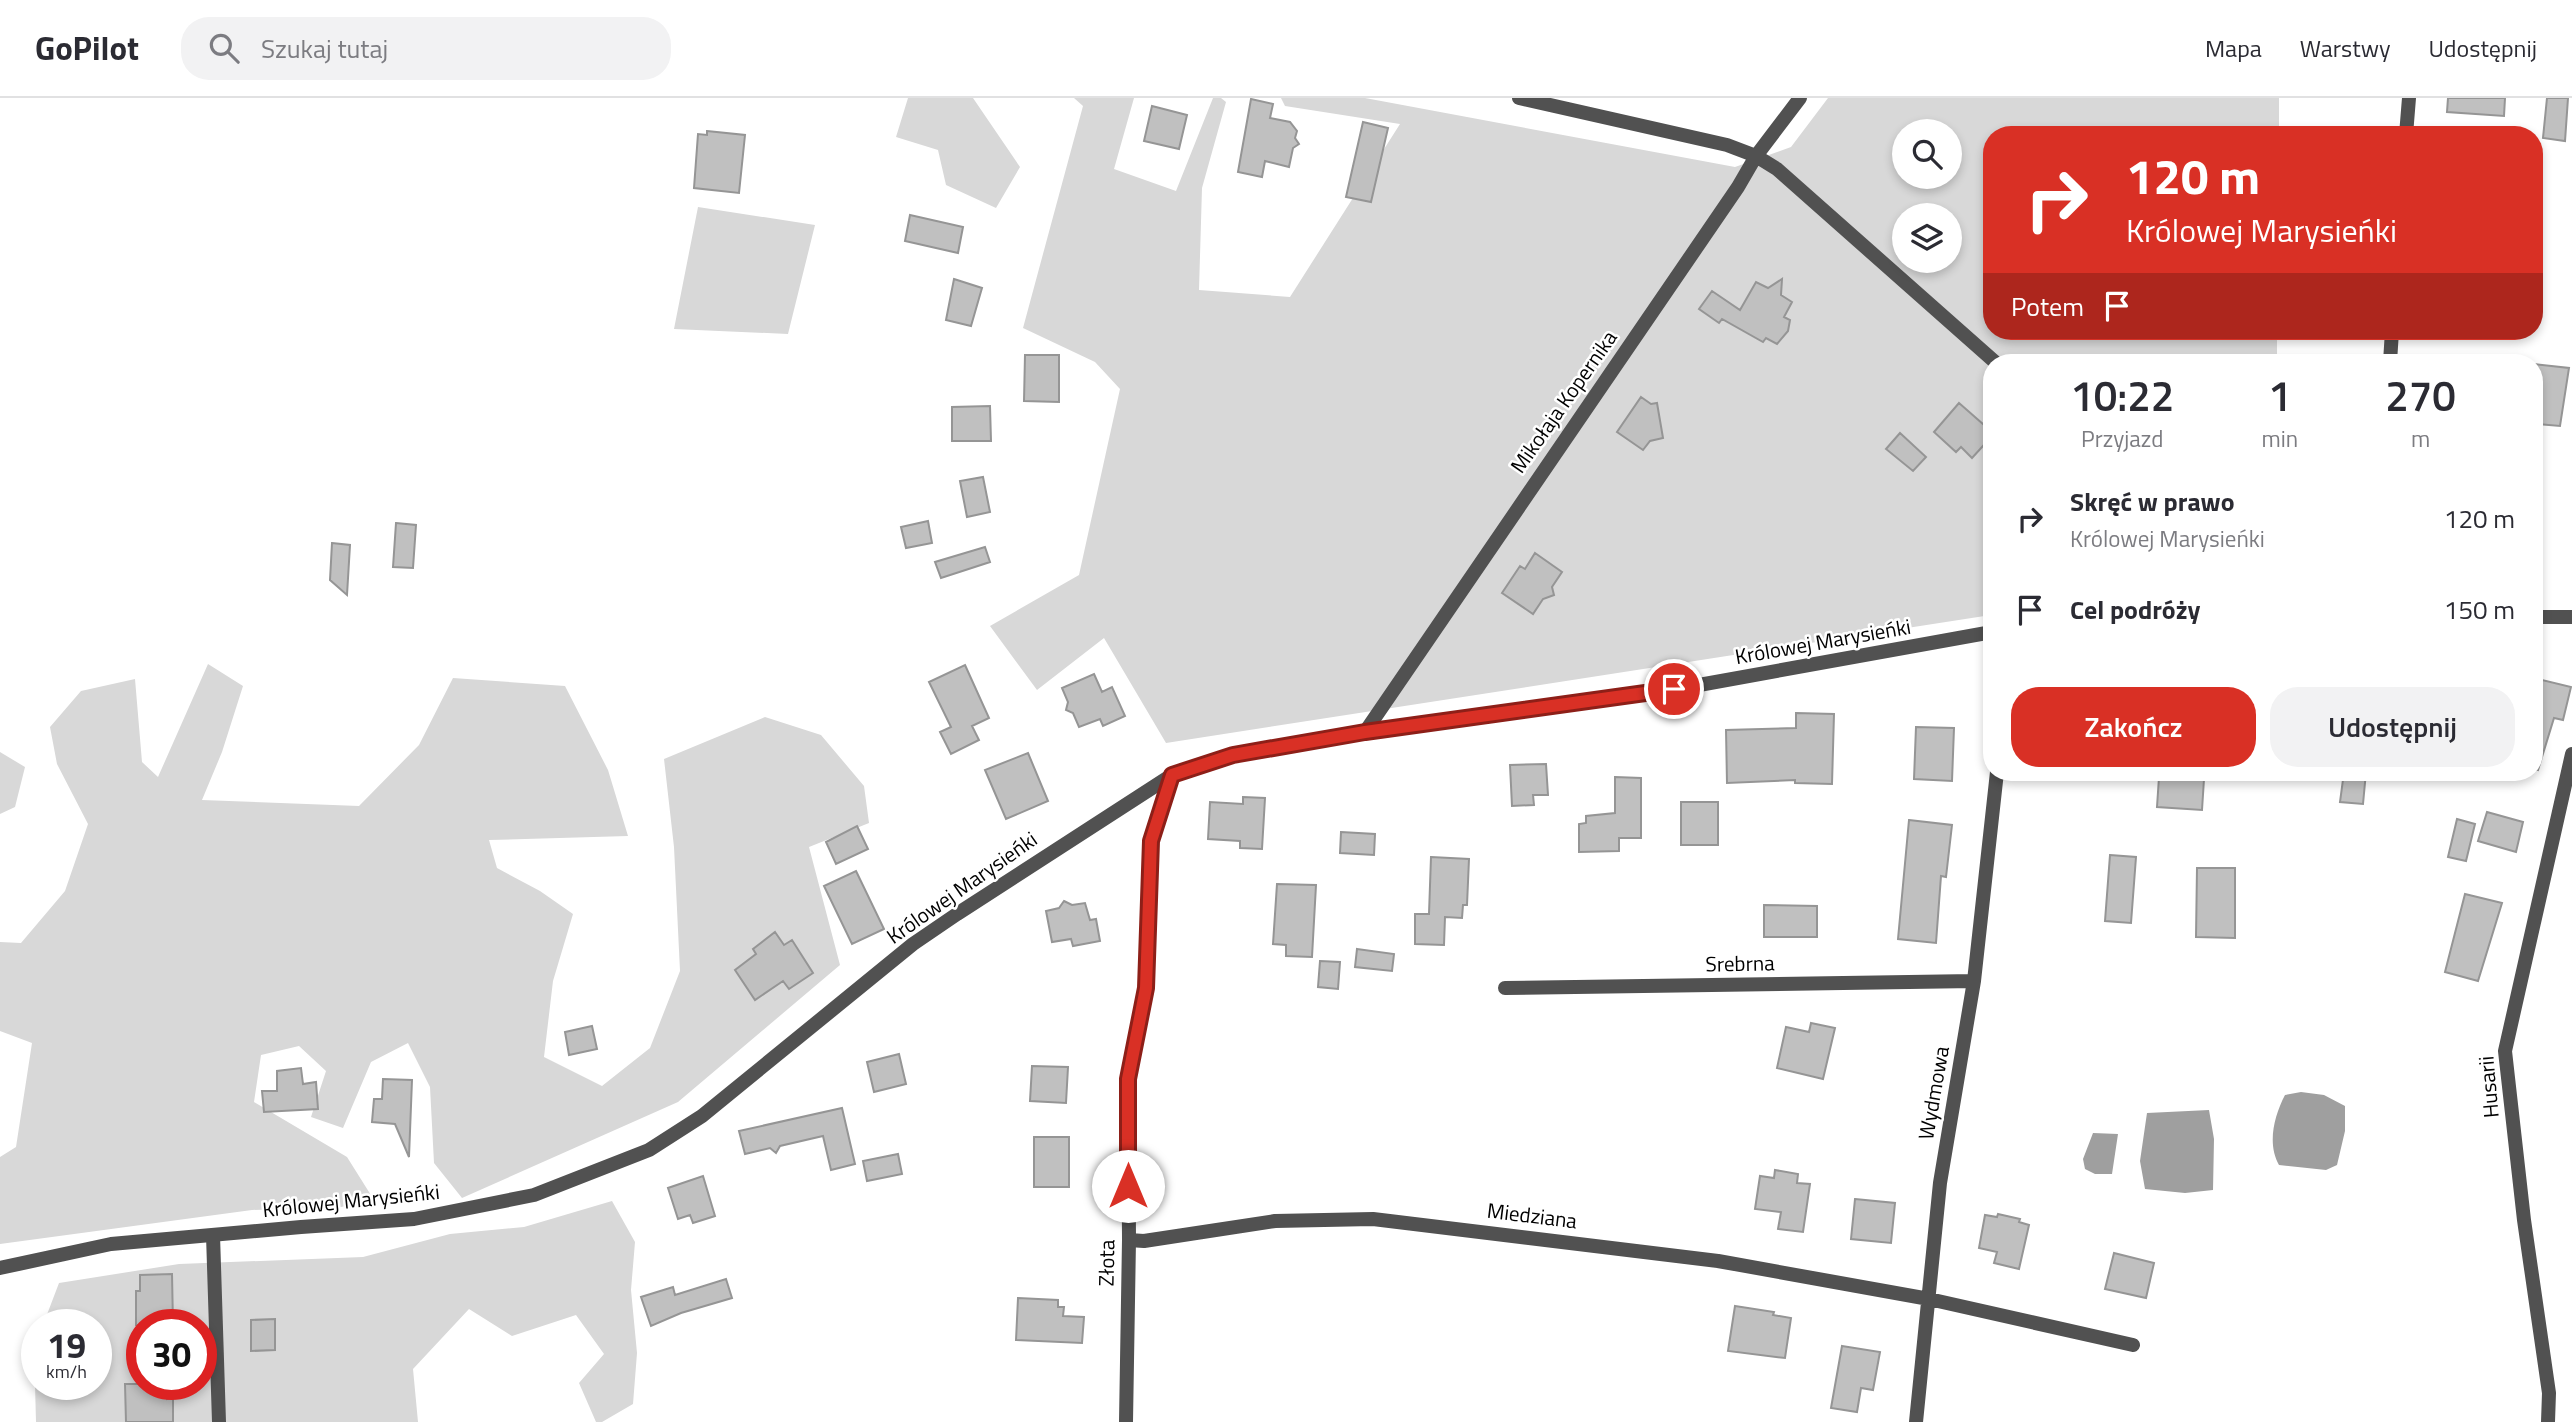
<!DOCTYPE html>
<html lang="pl">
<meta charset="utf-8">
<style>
body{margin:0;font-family:"Titillium Web",sans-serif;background:#f2f2f3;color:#2b2b33;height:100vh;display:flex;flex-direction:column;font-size:26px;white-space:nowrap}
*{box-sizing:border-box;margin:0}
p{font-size:23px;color:#7c7c81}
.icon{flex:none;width:38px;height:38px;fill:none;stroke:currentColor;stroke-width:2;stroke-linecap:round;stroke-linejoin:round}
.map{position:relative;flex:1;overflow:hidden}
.sheet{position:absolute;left:1983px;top:256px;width:560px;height:427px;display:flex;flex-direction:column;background:#fff;border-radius:28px;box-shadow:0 4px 10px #0003}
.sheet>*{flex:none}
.top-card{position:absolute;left:1983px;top:28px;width:560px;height:214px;border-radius:28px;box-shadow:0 4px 10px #0003;background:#d93025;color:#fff;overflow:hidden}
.tools{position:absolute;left:1892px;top:21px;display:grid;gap:14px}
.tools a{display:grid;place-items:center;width:70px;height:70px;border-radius:50%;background:#fff;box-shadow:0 4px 10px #0003;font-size:35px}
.speed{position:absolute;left:21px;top:1211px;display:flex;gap:14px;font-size:35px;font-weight:700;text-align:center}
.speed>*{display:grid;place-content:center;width:91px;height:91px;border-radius:50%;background:#fff;box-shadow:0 4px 10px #0003;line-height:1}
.speed small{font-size:18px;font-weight:400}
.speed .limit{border:10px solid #d22;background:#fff;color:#111}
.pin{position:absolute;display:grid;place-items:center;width:60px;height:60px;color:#fff;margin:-30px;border:4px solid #fff;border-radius:50%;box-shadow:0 2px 7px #0007}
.me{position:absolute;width:77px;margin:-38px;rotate:0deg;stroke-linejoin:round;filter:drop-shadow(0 0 5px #0008)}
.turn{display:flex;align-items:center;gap:24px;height:147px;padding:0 28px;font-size:32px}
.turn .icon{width:91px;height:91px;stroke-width:2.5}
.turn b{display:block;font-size:49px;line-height:60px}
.then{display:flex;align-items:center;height:66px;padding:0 28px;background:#0003;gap:14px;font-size:26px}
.eta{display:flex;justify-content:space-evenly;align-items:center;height:119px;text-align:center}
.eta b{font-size:42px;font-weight:600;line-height:49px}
.action{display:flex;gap:14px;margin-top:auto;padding:14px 28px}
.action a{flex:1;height:80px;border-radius:28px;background:#d93025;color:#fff;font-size:28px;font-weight:600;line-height:80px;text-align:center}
.action a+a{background:#f2f2f3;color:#2b2b33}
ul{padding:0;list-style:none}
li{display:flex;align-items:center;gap:21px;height:91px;padding:0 28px}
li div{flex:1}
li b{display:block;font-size:26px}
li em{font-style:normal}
header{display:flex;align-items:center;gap:42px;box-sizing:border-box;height:98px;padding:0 35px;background:#fff;border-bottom:2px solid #e1e1e2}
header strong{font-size:33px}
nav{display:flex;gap:38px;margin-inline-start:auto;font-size:24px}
.search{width:490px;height:63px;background:#f2f2f3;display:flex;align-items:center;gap:18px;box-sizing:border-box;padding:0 24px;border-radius:28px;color:#7c7c81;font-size:26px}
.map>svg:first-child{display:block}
.green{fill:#d8d8d8;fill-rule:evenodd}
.water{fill:#9f9f9f}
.building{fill:#c0c0c0;stroke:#959595;stroke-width:2}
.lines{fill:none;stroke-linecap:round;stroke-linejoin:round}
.street{stroke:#515151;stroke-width:14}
.route-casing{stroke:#8d1f18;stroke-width:18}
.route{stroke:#d93025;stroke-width:12}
.labels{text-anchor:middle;stroke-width:5;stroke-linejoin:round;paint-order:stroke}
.street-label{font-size:21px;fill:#000;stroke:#fff}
</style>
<header>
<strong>GoPilot</strong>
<div class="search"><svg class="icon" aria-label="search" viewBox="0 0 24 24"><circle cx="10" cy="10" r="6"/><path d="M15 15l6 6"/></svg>Szukaj tutaj</div>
<nav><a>Mapa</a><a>Warstwy</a><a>Udostępnij</a></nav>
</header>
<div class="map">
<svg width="2572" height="1324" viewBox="0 0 2572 1324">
<rect width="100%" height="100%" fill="#fff"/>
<path class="green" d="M908,0H973L1020,69L996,110L946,87L938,52L896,39Z
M1074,0H1134L1114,71L1176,93L1213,0H1221L1226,4L1202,90L1199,192L1290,199L1400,26L1285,8L1281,0H1365L1735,69L1791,49L1828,0H2279V37H1992V233H2277V264H1992L1991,517L1166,645L1104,540L1037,592L990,528L1079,477L1120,291L1095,264L1023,230L1083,8ZM1904,33H1950V79H1904ZM1904,117H1950V163H1904Z
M698,109L815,127L788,236L674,231Z
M208,566L243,588L222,654L202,702L359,708L419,647L453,580L565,588L608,672L628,738L489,742L497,770L540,793L573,816L553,883L544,959L602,988L650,950L680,873L674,749L664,661L765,619L821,637L864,688L869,725L809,749L840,867L678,1004L462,1100L434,1065L430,989L408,945L371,964L343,1030L311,1019L326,973L299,948L261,957L254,1004L347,1059L374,1102L341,1109L252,1112L0,1146V1059L16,1049L32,945L0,933V844L21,845L65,793L88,726L57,666L50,629L81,593L135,581L142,664L158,679Z
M0,654L25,669L15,709L0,716Z
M612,1103L635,1144L631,1192L637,1255L633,1306L602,1324H596L579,1285L604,1256L576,1217L512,1238L469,1211L413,1271L418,1324H36L34,1249L37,1243V1286H96V1227H43L59,1185L179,1166L363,1159L450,1136L524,1129ZM142,1227H201V1286H142Z"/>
<path class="water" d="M2301,994L2324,997L2345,1008V1033L2337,1067L2326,1072L2279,1067C2267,1046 2274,1018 2285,997Z
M2209,1012L2214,1041L2213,1092L2185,1095L2145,1091L2140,1063L2147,1015Z
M2093,1035L2118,1036L2112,1076H2095L2085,1071L2083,1061Z"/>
<path class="building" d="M2448,0H2505L2504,18L2447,14Z
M2547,0H2568L2565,43L2543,40Z
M1251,1L1273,6L1270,20L1290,24L1297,33L1295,40L1299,46L1293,50L1289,69L1265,63L1262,79L1238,74Z
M1152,8L1187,17L1179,51L1144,43Z
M1363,24L1388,30L1371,104L1346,99Z
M707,33L745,37L739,95L694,90L698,36L707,37Z
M910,117L963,129L958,155L905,143Z
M954,181L982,190L971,228L946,222Z
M1782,181L1781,197L1792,204L1784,219L1790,222L1788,233L1777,246L1766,240L1763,244L1722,221L1719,225L1699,211L1712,193L1740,212L1756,184L1768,190Z
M1025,257H1059V304L1024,303Z
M2534,266L2569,270L2560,328L2538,326L2540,312H2534Z
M1641,299L1651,306L1657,305L1663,340L1650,343L1643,352L1617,334Z
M1959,305L1992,334V338L1972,360L1961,349L1956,354L1934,334Z
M990,308L991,343H952V309Z
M1900,335L1926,359L1913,373L1886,351Z
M983,379L990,414L967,419L960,383Z
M928,423L932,445L906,450L901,429Z
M396,425L416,427L413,470L393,469Z
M332,445L350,447L347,497L330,482Z
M985,449L990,464L941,480L935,464Z
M1535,455L1562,474L1552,489L1554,497L1543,501L1533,516L1502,495L1520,468L1525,471Z
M965,567L989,620L972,628L979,642L951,656L940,634L951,629L929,584Z
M1094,576L1102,594L1112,589L1125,618L1103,628L1100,621L1079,629L1073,615L1066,612L1068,604L1062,590Z
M2534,580L2571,589L2563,622L2554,620L2538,672L2534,671Z
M1796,615L1834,616L1832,686L1795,685V682L1727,685L1726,632L1796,630Z
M1916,629L1954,630L1952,683L1914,681Z
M1028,655L1048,703L1006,721L985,672Z
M1546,666L1548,697H1533L1534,707L1512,708L1510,667Z
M2344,674H2366L2363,706L2340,704Z
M1615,679L1641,680V740H1619V753L1579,754V726L1586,725V718L1615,715Z
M2159,679L2204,681L2202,712L2157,709Z
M1243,699L1265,700L1262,751L1240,750V743L1208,741L1210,704L1243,706Z
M1681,704H1718V747H1681Z
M2487,714L2523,724L2516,754L2478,743Z
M2457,721L2475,726L2466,763L2448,759Z
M1909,722L1952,727L1946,779L1941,778L1936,845L1898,841Z
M857,728L868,751L836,766L826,744Z
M1341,734L1375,736L1374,757L1340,755Z
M2110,757L2136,759L2131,825L2105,823Z
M1431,759L1469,761L1467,807H1463L1462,820L1445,819L1444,847L1415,846V816H1429Z
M2197,770H2235V840L2196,839Z
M856,773L884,831L852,846L824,788Z
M1277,786L1316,787L1312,859L1286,858V847L1273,846Z
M2465,796L2502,805L2478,883L2445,874Z
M1064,803L1072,807L1085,805L1090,822L1096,821L1100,843L1073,848L1071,841L1052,844L1046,813L1059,810Z
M1764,807L1817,808V839H1764Z
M775,834L784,847L792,842L813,875L789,891L783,883L755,902L735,872L756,856L753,851Z
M1357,851L1394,856L1392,873L1355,869Z
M1320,863L1340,864L1338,891L1318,889Z
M1811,925L1835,930L1823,981L1777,970L1786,929L1809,934Z
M592,928L597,951L569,957L565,934Z
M899,956L906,986L874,994L867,964Z
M1032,968L1068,969L1066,1005L1030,1003Z
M301,970L303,986L316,984L318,1011L264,1014L262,993H277V973Z
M383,981L412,982L409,1059L395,1026L372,1024L374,1001H382Z
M842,1010L855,1066L831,1072L823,1038L780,1048L776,1055L770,1050L745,1056L739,1033Z
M1034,1039H1069V1089H1034Z
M898,1056L902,1076L867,1083L863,1063Z
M1775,1072L1798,1076L1797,1085L1810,1086L1803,1134L1778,1131L1781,1114L1755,1111L1760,1078L1774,1080Z
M703,1078L715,1118L693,1125L690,1117L678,1121L668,1090Z
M1855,1101L1895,1105L1891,1145L1851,1141Z
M1998,1116L2020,1121L2019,1124L2029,1127L2019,1171L1994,1165L1997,1154L1979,1150L1985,1117L1997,1119Z
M2114,1155L2154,1165L2146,1200L2105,1191Z
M172,1176L173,1227H136V1193H140V1177Z
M726,1181L732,1200L681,1215L651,1228L641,1199L673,1189L675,1197Z
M1018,1200L1058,1202V1209H1064L1063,1218L1084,1219L1082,1245L1016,1242Z
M1735,1208L1774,1214L1773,1217L1791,1220L1785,1260L1728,1253Z
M275,1221V1252L251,1253V1222Z
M1842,1248L1880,1254L1873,1292L1861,1290L1857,1314L1831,1310Z
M125,1286H167V1301L173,1300V1324H126Z"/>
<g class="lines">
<path class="street" d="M1519,0L1727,47L1756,58L1777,71L1995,264
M2406,37L2409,0
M2390,264L2392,233
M2534,519H2572
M1365,634L1738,89L1756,58L1800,0
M1505,890L1974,883
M213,1137L219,1324
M1129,1142L1144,1143L1275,1123L1373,1121L1718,1163L1929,1201L2133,1247
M0,1170L111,1146L301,1129L414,1121L534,1097L649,1052L702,1018L913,846L957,816L1172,677L1233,657L1365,634L1699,587L1992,534
M1126,1324L1129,1142L1128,981L1147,890L1151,743L1172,677
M1916,1324L1940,1085L1974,883L1997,674
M2548,1324L2549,1295L2524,1122L2505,953L2572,656"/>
</g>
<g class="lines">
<g class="route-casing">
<path id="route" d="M1128,1088V981L1146,890L1151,743L1172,677L1233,657L1365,634L1674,591"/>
</g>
<use href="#route" class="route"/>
</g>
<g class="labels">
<g class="street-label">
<text transform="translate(1564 304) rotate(-55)" y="7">Mikołaja Kopernika</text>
<text transform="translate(1823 544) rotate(-10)" y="7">Królowej Marysieńki</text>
<text transform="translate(962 790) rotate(-35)" y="7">Królowej Marysieńki</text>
<text transform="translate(1740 866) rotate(-1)" y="7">Srebrna</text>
<text transform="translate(2489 989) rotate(-95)" y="7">Husarii</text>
<text transform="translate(1934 995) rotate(-80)" y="7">Wydmowa</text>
<text transform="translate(351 1103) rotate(-6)" y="7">Królowej Marysieńki</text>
<text transform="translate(1532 1118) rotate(7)" y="7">Miedziana</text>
<text transform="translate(1107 1165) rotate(-89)" y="7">Złota</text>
</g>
</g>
</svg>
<div class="tools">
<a><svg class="icon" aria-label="search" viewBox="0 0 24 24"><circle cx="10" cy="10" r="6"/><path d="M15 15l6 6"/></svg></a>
<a><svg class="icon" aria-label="layers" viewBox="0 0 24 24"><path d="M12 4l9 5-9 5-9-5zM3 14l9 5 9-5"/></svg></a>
</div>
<div class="speed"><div>19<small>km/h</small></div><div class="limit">30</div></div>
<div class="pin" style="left:1674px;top:591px;background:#d93025"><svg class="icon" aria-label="arrive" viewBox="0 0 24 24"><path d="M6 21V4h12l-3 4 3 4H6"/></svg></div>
<svg class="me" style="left:1128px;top:1088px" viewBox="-20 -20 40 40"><circle r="19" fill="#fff"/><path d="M0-13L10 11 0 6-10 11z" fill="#d93025"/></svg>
<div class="top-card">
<div class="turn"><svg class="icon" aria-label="right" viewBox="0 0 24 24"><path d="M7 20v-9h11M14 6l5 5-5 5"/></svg><div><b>120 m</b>Królowej Marysieńki</div></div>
<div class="then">Potem<svg class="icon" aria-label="arrive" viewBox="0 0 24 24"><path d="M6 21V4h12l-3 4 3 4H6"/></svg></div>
</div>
<section class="sheet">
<div class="eta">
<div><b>10:22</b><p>Przyjazd</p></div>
<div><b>1</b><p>min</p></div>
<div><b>270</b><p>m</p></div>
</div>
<ul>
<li><svg class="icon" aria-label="right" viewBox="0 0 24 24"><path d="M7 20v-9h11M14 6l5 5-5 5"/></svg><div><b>Skręć w prawo</b><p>Królowej Marysieńki</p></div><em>120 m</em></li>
<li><svg class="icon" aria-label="arrive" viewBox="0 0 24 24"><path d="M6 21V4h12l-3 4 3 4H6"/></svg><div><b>Cel podróży</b></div><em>150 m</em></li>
</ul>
<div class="action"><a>Zakończ</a><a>Udostępnij</a></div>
</section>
</div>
